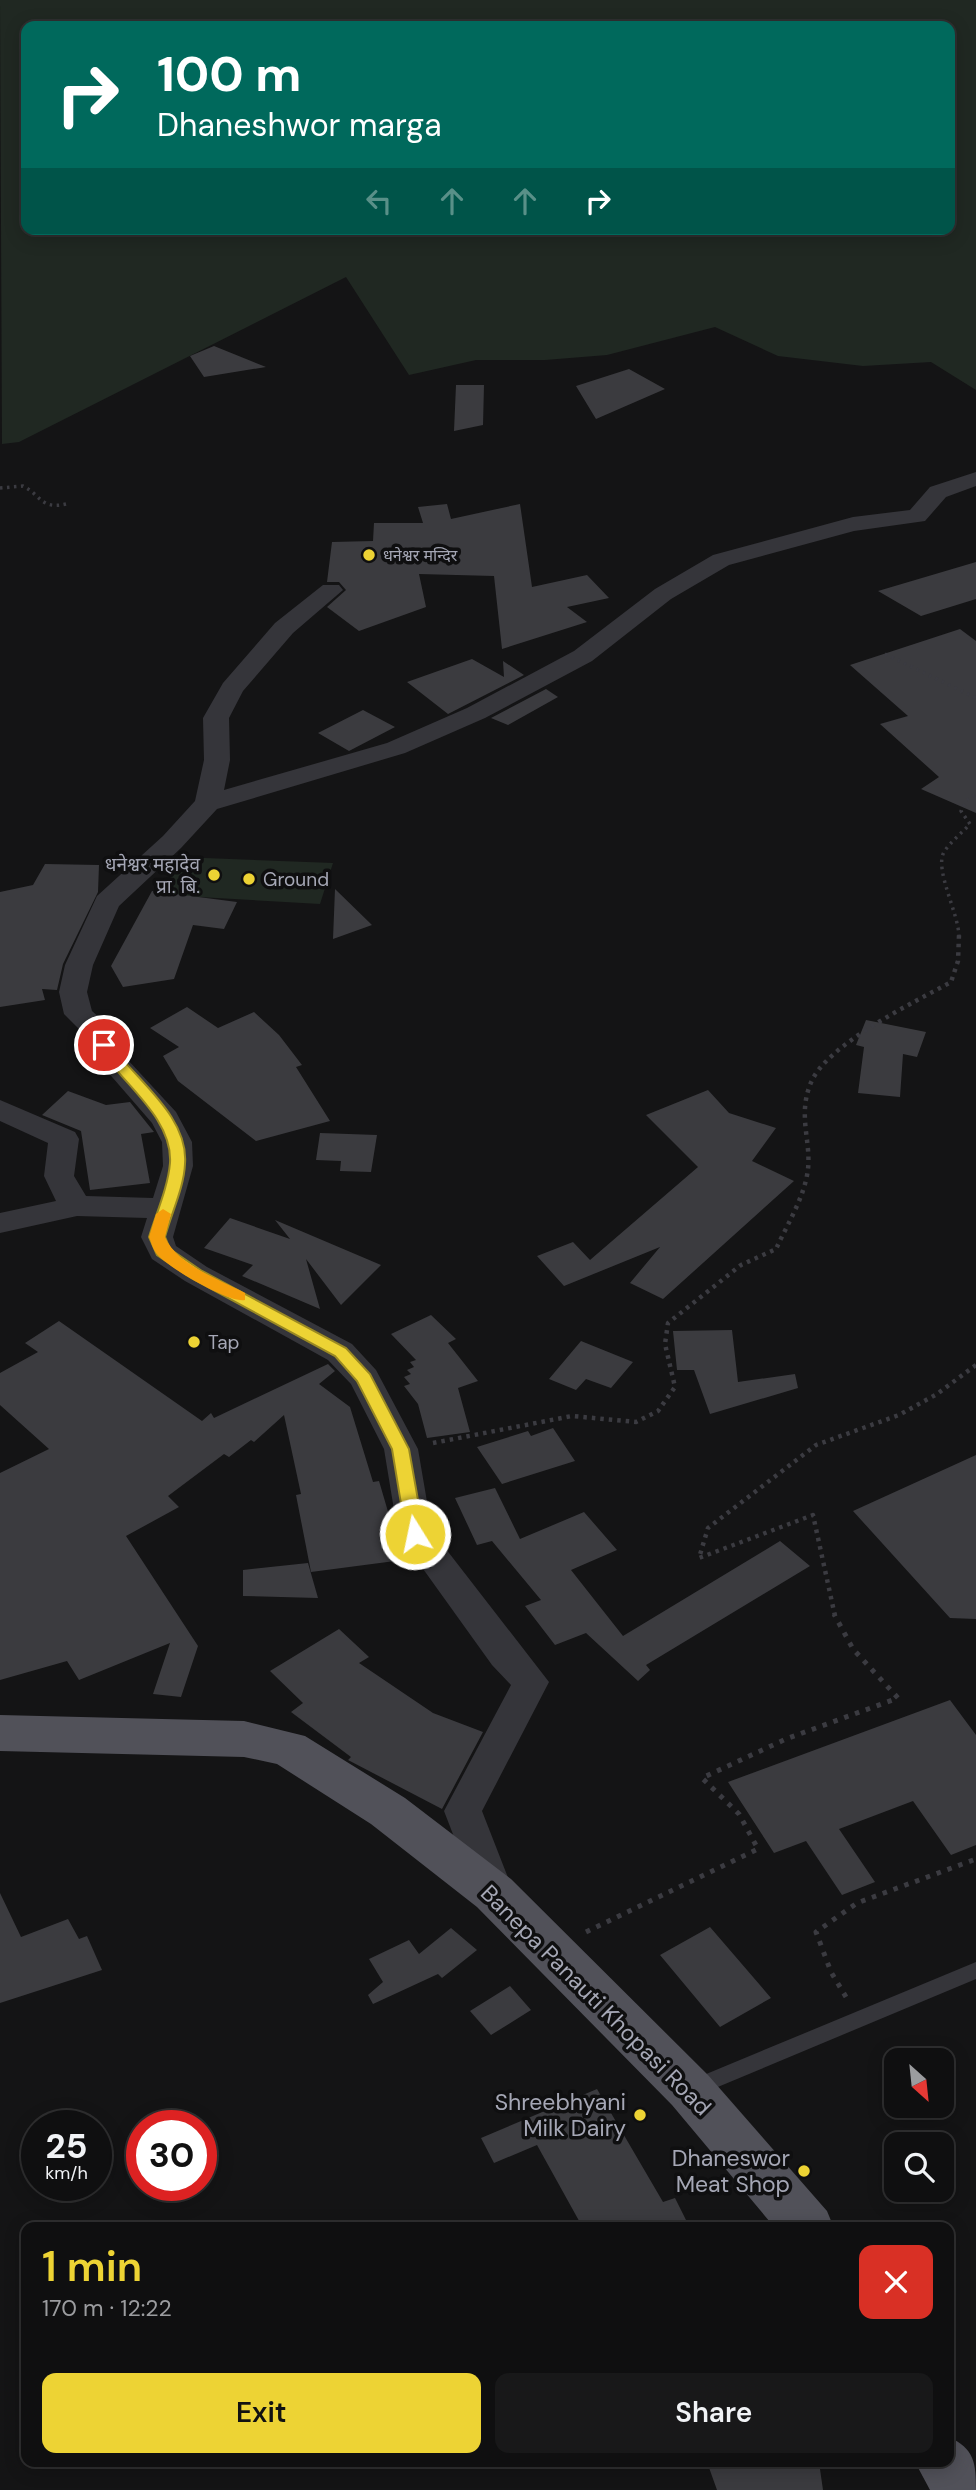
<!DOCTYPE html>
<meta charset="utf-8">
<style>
body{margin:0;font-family:"DM Sans","Noto Sans Devanagari",sans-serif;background:#181819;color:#f1f3f6;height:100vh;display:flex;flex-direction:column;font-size:26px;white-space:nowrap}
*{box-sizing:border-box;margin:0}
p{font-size:23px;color:#9b9c9f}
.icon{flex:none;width:38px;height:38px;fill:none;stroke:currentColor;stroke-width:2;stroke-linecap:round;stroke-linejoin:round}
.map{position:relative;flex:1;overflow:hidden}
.panel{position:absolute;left:21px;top:2222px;width:933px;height:245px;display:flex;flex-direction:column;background:#0f0f10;border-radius:14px;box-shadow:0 4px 18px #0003,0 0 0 2px #2f2f30}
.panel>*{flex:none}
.hud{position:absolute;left:21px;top:21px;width:934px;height:214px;border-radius:14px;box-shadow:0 4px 18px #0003,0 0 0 2px #2f2f30;background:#00695c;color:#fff;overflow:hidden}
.needle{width:46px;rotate:153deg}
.fabs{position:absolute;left:884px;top:2048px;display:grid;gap:14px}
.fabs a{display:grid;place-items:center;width:70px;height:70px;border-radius:14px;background:#0f0f10;box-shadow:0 4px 18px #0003,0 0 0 2px #2f2f30;font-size:35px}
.speed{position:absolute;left:21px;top:2110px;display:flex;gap:14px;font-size:35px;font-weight:700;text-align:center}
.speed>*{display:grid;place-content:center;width:91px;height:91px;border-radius:50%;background:#0f0f10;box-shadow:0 4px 18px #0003,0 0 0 2px #2f2f30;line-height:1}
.speed small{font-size:18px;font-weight:400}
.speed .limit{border:10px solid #d22;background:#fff;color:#111}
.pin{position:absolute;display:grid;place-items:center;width:60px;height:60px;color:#fff;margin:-30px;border:4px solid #fff;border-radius:50%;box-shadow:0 2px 7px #0007}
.me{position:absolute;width:77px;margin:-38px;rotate:350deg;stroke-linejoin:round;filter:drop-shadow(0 0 5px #0008)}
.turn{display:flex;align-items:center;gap:24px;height:147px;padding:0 21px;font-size:32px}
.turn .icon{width:91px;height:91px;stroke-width:2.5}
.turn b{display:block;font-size:49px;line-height:60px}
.lanes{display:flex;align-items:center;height:66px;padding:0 21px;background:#0003;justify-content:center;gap:35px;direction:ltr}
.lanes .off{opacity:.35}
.round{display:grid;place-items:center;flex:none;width:74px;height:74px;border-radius:14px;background:#181819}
.head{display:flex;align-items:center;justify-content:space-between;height:119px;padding:0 21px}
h1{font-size:42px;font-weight:600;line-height:52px;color:#edd334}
.cta{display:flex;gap:14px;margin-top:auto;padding:14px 21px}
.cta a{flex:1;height:80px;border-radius:14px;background:#edd334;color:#111;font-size:28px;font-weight:600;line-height:80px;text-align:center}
.cta a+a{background:#181819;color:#f1f3f6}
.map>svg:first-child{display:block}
.green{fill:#202822;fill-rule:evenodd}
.building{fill:#3b3b3f}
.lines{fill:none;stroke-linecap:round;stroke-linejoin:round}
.path-far2{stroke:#3b3b41;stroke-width:3.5;stroke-dasharray:2.5 4.5;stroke-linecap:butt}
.path-far1{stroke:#3b3b41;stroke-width:4.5;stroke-dasharray:3.5 5;stroke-linecap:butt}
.path{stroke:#3b3b41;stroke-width:5;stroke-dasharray:4.5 7;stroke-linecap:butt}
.service{fill:#35353a;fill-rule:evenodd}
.minor{fill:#35353a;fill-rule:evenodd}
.primary{fill:#515159;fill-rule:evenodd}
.route{fill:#edd334;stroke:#9a8922;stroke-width:2}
.slow{fill:#f59e0b}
.poi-dot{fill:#edd334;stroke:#0f0f10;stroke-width:2.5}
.labels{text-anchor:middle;stroke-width:7;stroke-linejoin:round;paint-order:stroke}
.far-poi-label{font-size:16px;fill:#a5a7b5;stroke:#0f0f10;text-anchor:start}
.poi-label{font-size:19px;fill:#a5a7b5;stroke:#0f0f10;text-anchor:start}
.near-street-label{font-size:23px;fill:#a5a7b5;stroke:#0f0f10}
.near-poi-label{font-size:23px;fill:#a5a7b5;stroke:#0f0f10;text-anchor:end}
</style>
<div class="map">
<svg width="976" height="2490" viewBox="0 0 976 2490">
<rect width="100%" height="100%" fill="#141415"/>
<path class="green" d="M0,0H976V390L931,362L863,366L778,356L715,327L607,355L545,360H476L409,375L346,277L19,442L2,444ZM26,26H950V229H26Z
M178,857L333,863L320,904L164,895Z"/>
<path class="building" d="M214,346L266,367L204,377L190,356Z
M629,369L665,389L596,419L576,386Z
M456,385H484L483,425L454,431Z
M447,504L451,519L520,504L532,587L587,575L609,598L567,607L587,622L502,649L494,576L419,574L426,607L359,631L327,607L346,590L339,582H327L332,542L373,541L374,523H423L418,507Z
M976,562V599L921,616L878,591Z
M960,629L976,641V813L921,789L939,777L880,724L908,716L850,665Z
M472,659L504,677L503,661L524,675L448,714L407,682Z
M546,689L558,697L508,725L491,718Z
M363,710L395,727L349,751L318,733Z
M45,864L99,865L98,892L63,964L57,990L42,989L45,1000L0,1007V892L33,885Z
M335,889L372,925L333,939Z
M152,891L237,902L224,929L193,925L174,979L123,987L111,966Z
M187,1007L218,1028L254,1012L279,1035L302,1065L296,1067L330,1121L256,1141L178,1081L163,1056L179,1047L150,1028Z
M866,1020L926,1032L917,1057L903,1054L900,1097L858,1093L864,1047L856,1045Z
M708,1090L729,1113L776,1128L752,1161L794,1181L663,1299L630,1283L660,1247L564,1286L537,1256L573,1242L590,1260L698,1167L646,1115Z
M68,1091L106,1105L130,1102L154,1132L141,1134L150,1183L90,1190L81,1131L42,1115Z
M320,1133L377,1135L371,1172L340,1171L341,1161L316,1160Z
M230,1218L290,1239L275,1220L381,1265L341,1305L306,1259L320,1309L242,1276L253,1265L204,1248Z
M431,1315L456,1339L448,1343L478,1381L458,1388L470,1432L427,1438L418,1404L404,1386L410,1384L404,1377L411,1374L407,1370L414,1367L410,1362L416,1360L391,1334Z
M59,1321L202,1421L211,1413L214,1418L328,1364L335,1371L319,1384L350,1407L373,1482L379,1481L389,1515L395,1561L311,1572L296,1495L301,1494L284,1415L254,1442L251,1440L229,1457L224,1454L168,1496L179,1507L126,1536L198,1646L181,1697L153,1694L170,1643L79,1680L67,1661L0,1680V1473L49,1449L0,1405V1373L38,1352L25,1343Z
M732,1330L738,1382L795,1374L798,1388L710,1414L694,1370H677L673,1331Z
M581,1341L633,1362L611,1388L586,1379L576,1390L549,1379Z
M553,1428L575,1461L502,1484L477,1447L528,1431L531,1436Z
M976,1455V1619L950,1618L853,1511Z
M495,1488L520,1539L584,1512L617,1550L571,1570L623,1636L780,1541L810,1566L646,1665L650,1670L638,1681L586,1633L555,1645L525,1606L541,1600L492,1541L477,1545L455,1498Z
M308,1563L318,1598L243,1596V1570Z
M339,1629L369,1657L359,1663L433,1713L483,1732L442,1809L348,1760L351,1757L291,1712L303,1703L270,1671Z
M950,1700L976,1735V1845L951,1855L913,1801L839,1829L875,1882L842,1895L806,1841L774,1853L728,1782Z
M0,1893L21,1937L68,1919L79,1939L87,1936L102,1970L0,2003Z
M710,1927L771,1998L720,2027L660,1955Z
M451,1928L477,1950L442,1978L438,1974L373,2004L368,1995L383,1982L369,1959L409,1940L419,1954Z
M510,1986L531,2010L491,2035L470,2011Z
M597,2089L663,2202L675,2198L690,2228H583L537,2145L494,2163L481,2138Z
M707,2462H819L823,2490H717Z"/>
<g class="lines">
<path class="path-far2" d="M0,488L23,486C41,495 41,510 66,504
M885,654L976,698
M959,937C959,914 934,869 944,852C950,842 962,833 970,824L961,811L967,800L976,794"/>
<path class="path-far1" d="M433,1443L572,1416L636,1422L658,1411L675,1387L665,1344L668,1323L741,1265L776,1249C787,1225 805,1196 808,1169C811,1141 798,1116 810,1085C824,1045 915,1002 951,982L958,961L959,935
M835,1616L813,1515L699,1558L708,1528L816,1445L899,1415L937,1394L976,1365"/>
<path class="path" d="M586,1932L758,1849L739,1814L702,1778L786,1739L898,1698L853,1649L834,1614
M846,1997L831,1972L816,1932L857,1903L976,1859"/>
<path class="service" d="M976,1962V1979L701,2094L694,2097L687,2094L684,2088L687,2082Z"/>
<path class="minor" d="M976,472V486L946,497L925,521L854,531L729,565L671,599L592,661L485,718L405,753L217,809L181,848L119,906L93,965L87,992L92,1011L102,1020L127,1059L176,1112L192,1142L193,1166L173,1237L176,1246L207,1267L352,1344L376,1370L418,1449L432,1531L549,1682L482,1811L514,1893L508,1904L494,1909L480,1904L444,1811L511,1685L492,1665L398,1534L384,1449L351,1384L328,1360L185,1281L152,1259L141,1237L147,1218L77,1216L0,1233V1213L56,1201L44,1176L48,1143L0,1121V1100L75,1132L79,1139L74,1176L86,1196L153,1198L163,1166L162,1142L152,1123L106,1070L81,1031L64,1014L59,992L65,965L97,896L163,836L195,801L204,760L203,718L223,683L275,623L323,585H339L343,590L293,633L243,691L229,718L230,760L224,790L387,743L467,708L574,651L655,589L713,555L853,517L910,510L930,487Z"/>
<path class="primary" d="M0,1715L244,1721L305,1736L405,1798L511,1879L708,2075L827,2211L834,2228H775L672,2105L477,1907L371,1824L277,1764L244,1757L0,1751Z
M948,2437C975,2448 976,2464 976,2490H930L915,2462H948Z"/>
</g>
<path class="route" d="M104,1041L109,1042C134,1079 189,1115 185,1164C184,1188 171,1214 165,1237L170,1249L202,1271L346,1348L370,1374L409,1449L424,1534L422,1539L415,1540L406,1534L392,1449L357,1381L335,1356L191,1278L157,1255L149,1237C156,1214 168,1187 170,1163C173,1117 120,1082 97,1045Z"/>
<path class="slow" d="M163,1209L171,1214L165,1237C177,1265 219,1279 245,1293V1300C230,1304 165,1266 156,1253C153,1249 151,1242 149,1237L156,1214Z"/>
<g class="poi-dot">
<circle cx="369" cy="555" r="7"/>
<circle cx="214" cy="875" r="7"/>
<circle cx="249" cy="879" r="7"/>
<circle cx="194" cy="1342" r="7"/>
<circle cx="640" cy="2115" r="7"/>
<circle cx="804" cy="2171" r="7"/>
</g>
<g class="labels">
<g class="far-poi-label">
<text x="383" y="561">धनेश्वर मन्दिर</text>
</g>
<g class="poi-label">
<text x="200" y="871" text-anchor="end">धनेश्वर महादेव<tspan x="200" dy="22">प्रा. बि.</tspan></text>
<text x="263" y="886">Ground</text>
<text x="208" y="1349">Tap</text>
</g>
<g class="near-street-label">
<text transform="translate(596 2000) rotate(45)" y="8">Banepa Panauti Khopasi Road</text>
</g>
<g class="near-poi-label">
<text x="626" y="2110">Shreebhyani<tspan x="626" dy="26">Milk Dairy</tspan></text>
<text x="790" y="2166">Dhaneswor<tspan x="790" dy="26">Meat Shop</tspan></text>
</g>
</g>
</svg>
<div class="fabs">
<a><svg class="needle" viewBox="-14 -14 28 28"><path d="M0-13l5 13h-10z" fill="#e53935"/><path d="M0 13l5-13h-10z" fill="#9b9c9f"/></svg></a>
<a><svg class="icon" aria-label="search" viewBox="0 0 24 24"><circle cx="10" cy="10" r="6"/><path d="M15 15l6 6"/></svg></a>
</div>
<div class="speed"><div>25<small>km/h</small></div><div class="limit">30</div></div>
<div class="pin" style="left:104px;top:1045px;background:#d93025"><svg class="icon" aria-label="arrive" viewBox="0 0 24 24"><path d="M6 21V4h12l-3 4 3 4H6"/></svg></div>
<svg class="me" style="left:415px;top:1534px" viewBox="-20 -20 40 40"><circle r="17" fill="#edd334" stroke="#fff" stroke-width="3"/><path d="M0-11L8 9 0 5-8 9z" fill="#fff"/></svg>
<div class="hud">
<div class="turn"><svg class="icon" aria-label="right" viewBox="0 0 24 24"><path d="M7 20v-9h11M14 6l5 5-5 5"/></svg><div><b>100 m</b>Dhaneshwor marga</div></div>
<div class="lanes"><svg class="icon off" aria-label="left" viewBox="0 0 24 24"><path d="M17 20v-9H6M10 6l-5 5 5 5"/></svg><svg class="icon off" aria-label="ahead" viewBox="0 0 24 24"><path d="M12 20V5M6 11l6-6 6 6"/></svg><svg class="icon off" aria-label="ahead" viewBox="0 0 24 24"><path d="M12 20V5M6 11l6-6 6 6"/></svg><svg class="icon" aria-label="right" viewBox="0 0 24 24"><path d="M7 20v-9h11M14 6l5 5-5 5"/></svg></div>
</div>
<section class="panel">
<div class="head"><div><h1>1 min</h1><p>170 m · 12:22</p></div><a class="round" style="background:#d93025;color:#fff"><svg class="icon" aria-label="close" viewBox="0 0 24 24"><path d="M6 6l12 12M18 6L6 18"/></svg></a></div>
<div class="cta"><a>Exit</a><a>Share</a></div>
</section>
</div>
